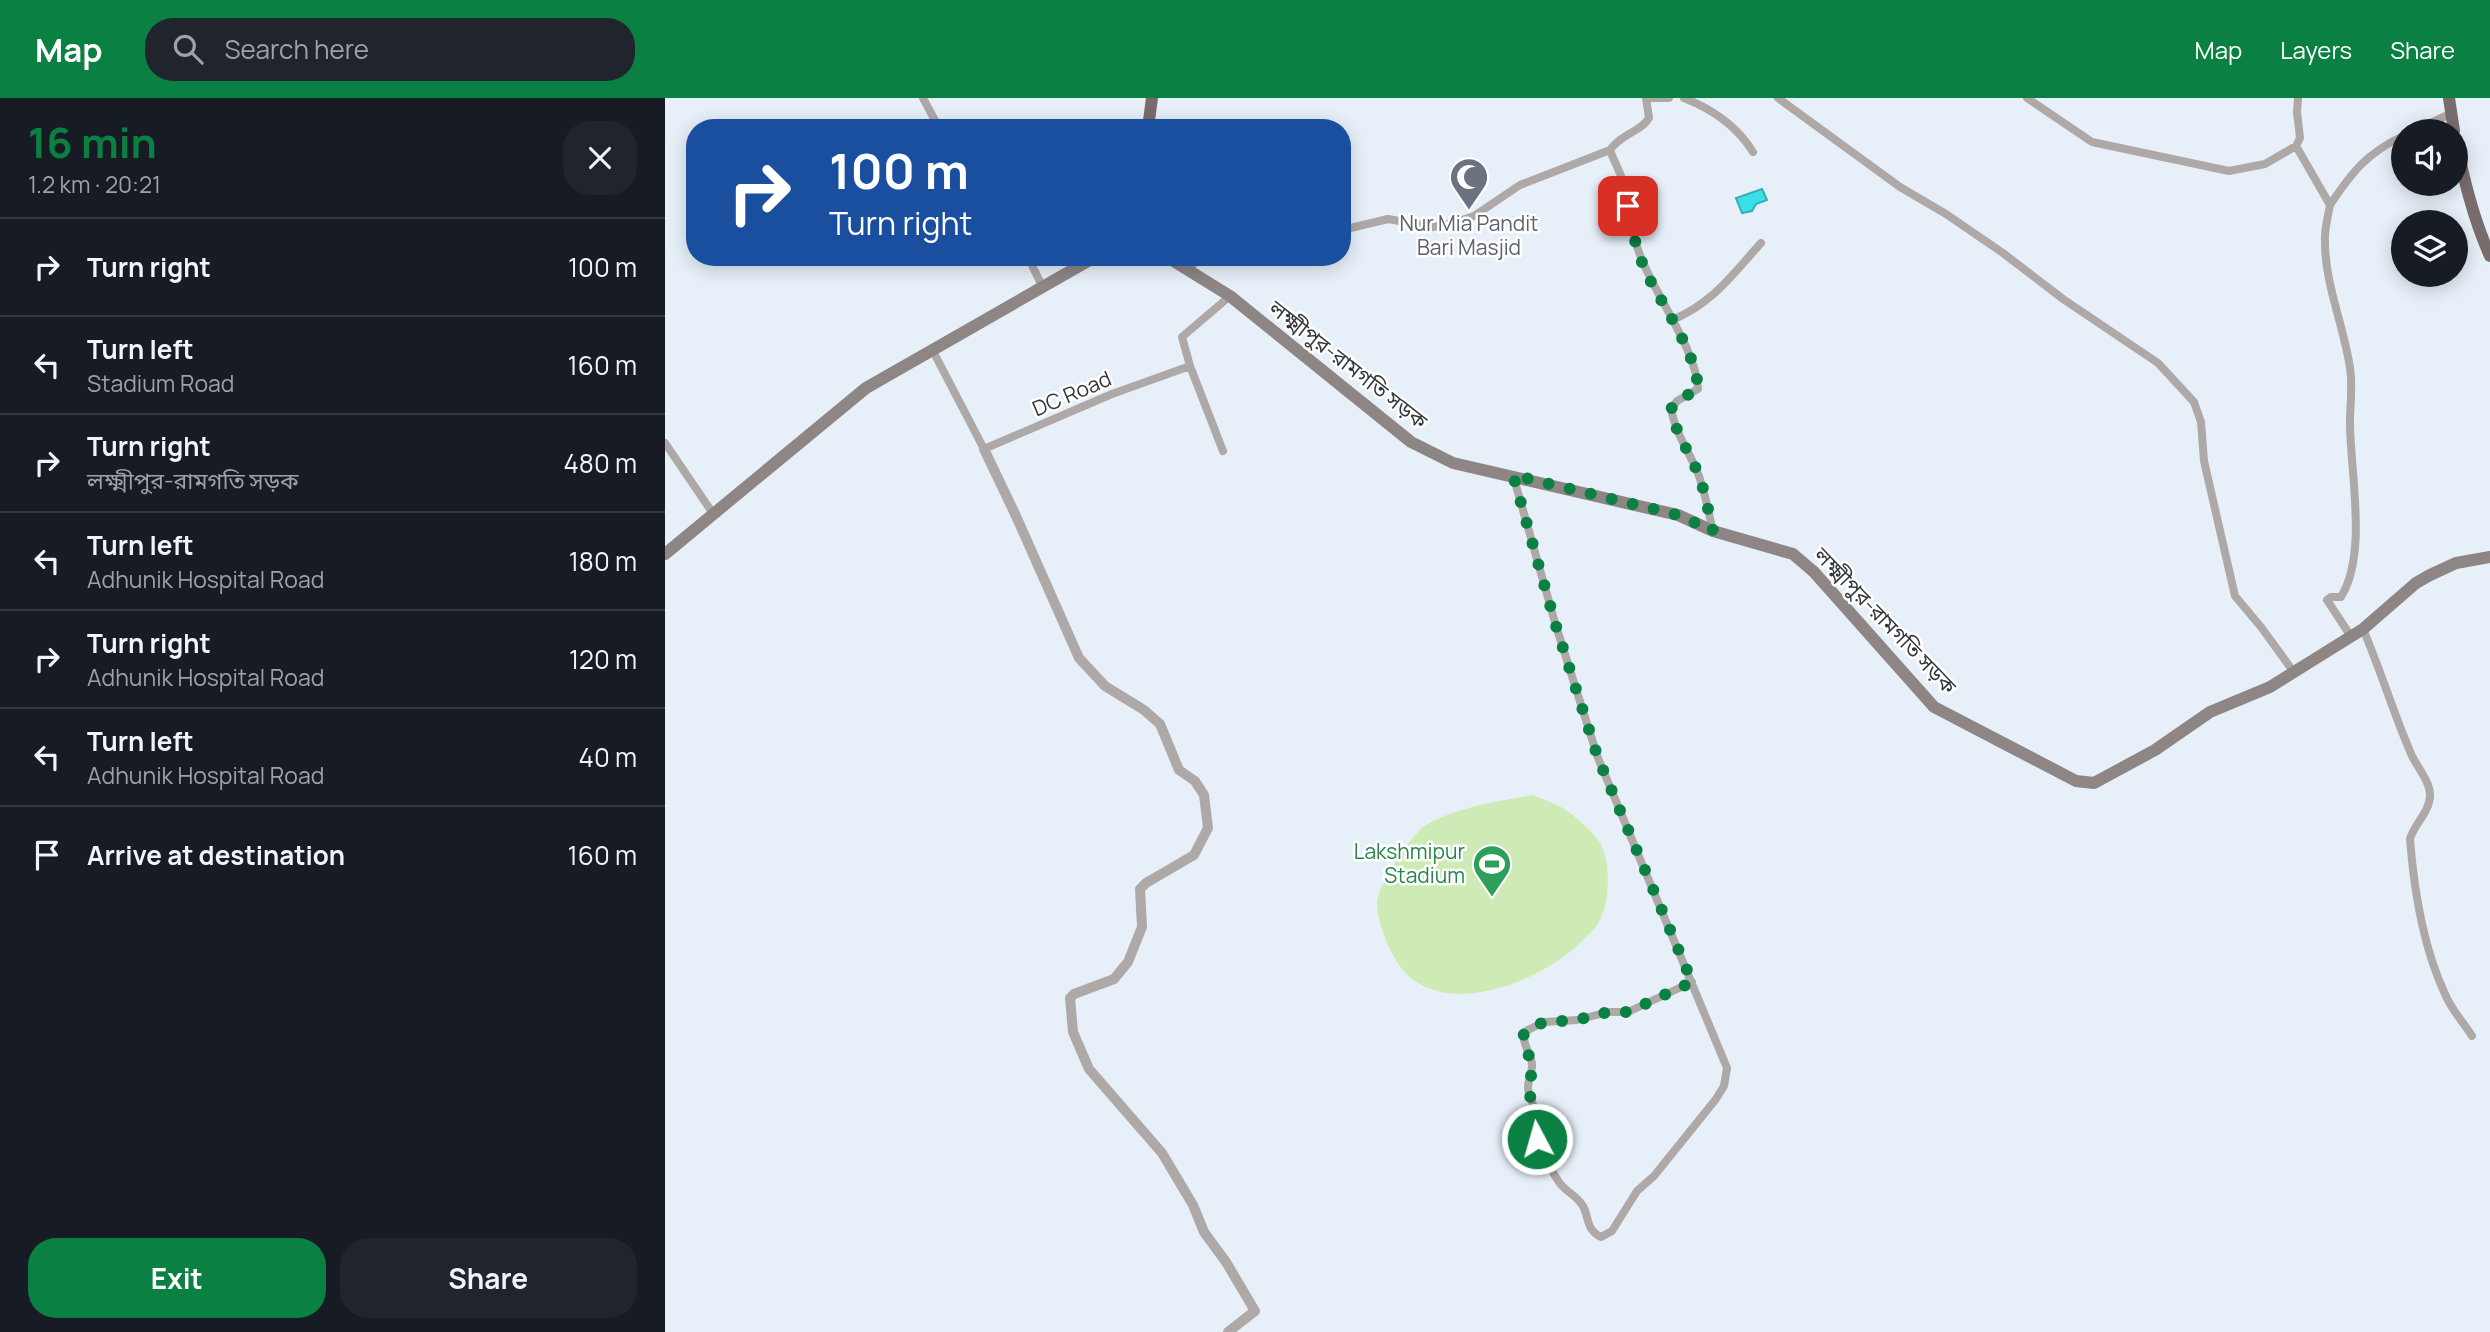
<!DOCTYPE html>
<meta charset="utf-8">
<style>
body{margin:0;font-family:Manrope,"Noto Sans Bengali",sans-serif;background:#20242c;color:#f1f3f6;height:100vh;display:flex;flex-direction:column;font-size:26px;white-space:nowrap}
*{box-sizing:border-box;margin:0}
p{font-size:23px;color:#9ea1a6}
.icon{flex:none;width:38px;height:38px;fill:none;stroke:currentColor;stroke-width:2;stroke-linecap:round;stroke-linejoin:round}
.map{position:relative;flex:1;overflow:hidden}
.side{display:flex;flex-direction:column;background:#171b24;width:665px}
.side>*{flex:none}
.guide{position:absolute;left:21px;top:21px;width:665px;height:147px;border-radius:28px;box-shadow:0 4px 18px #0003;background:#1a4fa0;color:#fff;overflow:hidden}
.tools{position:absolute;left:1726px;top:21px;display:grid;gap:14px}
.tools a{display:grid;place-items:center;width:77px;height:77px;border-radius:50%;background:#171b24;box-shadow:0 4px 18px #0003;font-size:35px}
.pin{position:absolute;display:grid;place-items:center;width:60px;height:60px;color:#fff;margin:-30px;border-radius:14px;box-shadow:0 4px 10px #0006}
.me{position:absolute;width:77px;margin:-38px;rotate:354deg;stroke-linejoin:round;filter:drop-shadow(0 0 5px #0008)}
.turn{display:flex;align-items:center;gap:24px;height:147px;padding:0 28px;font-size:32px}
.turn .icon{width:91px;height:91px;stroke-width:2.5}
.turn b{display:block;font-size:49px;line-height:60px}
.round{display:grid;place-items:center;flex:none;width:74px;height:74px;border-radius:28px;background:#20242c}
.head{display:flex;align-items:center;justify-content:space-between;height:119px;padding:0 28px}
h1{font-size:42px;font-weight:700;line-height:52px;color:#0b8043}
.primary-button{display:flex;gap:14px;margin-top:auto;padding:14px 28px}
.primary-button a{flex:1;height:80px;border-radius:28px;background:#0b8043;color:#fff;font-size:28px;font-weight:700;line-height:80px;text-align:center}
.primary-button a+a{background:#20242c;color:#f1f3f6}
ul{padding:0;list-style:none}
li{display:flex;align-items:center;gap:21px;height:98px;padding:0 28px;border-top:2px solid #363941}
li div{flex:1}
li b{display:block;font-size:26px}
li em{font-style:normal}
header{display:flex;align-items:center;gap:42px;box-sizing:border-box;height:98px;padding:0 35px;background:#0b8043;color:#fff}
header strong{font-size:33px}
nav{display:flex;gap:38px;margin-inline-start:auto;font-size:24px}
.search{width:490px;height:63px;background:#20242c;display:flex;align-items:center;gap:18px;box-sizing:border-box;padding:0 24px;border-radius:28px;color:#9ea1a6;font-size:26px}
main{display:flex;flex:1;min-height:0}
.map>svg:first-child{display:block}
.green{fill:#ceebb5}
.water{fill:#3ae0e7;stroke:#38adb3;stroke-width:2}
.lines{fill:none;stroke-linecap:round;stroke-linejoin:round}
.minor{stroke:#aea8a7;stroke-width:8}
.tertiary{stroke:#aea8a7;stroke-width:10}
.secondary{stroke:#8e8585;stroke-width:12}
.primary{stroke:#786d6c;stroke-width:12}
.route{stroke:#0b8043;stroke-width:12;stroke-dasharray:0 21.6}
.labels{text-anchor:middle;stroke-width:5;stroke-linejoin:round;paint-order:stroke}
.worship-label{font-size:21px;fill:#5b616d;stroke:#fff}
.street-label{font-size:21px;fill:#33373a;stroke:#fff}
.leisure-label{font-size:21px;fill:#27864d;stroke:#fff;text-anchor:end}
</style>
<header>
<strong>Map</strong>
<div class="search"><svg class="icon" aria-label="search" viewBox="0 0 24 24"><circle cx="10" cy="10" r="6"/><path d="M15 15l6 6"/></svg>Search here</div>
<nav><a>Map</a><a>Layers</a><a>Share</a></nav>
</header>
<main>
<section class="side">
<div class="head"><div><h1>16 min</h1><p>1.2 km · 20:21</p></div><a class="round"><svg class="icon" aria-label="close" viewBox="0 0 24 24"><path d="M6 6l12 12M18 6L6 18"/></svg></a></div>
<ul>
<li><svg class="icon" aria-label="right" viewBox="0 0 24 24"><path d="M7 20v-9h11M14 6l5 5-5 5"/></svg><div><b>Turn right</b></div><em>100 m</em></li>
<li><svg class="icon" aria-label="left" viewBox="0 0 24 24"><path d="M17 20v-9H6M10 6l-5 5 5 5"/></svg><div><b>Turn left</b><p>Stadium Road</p></div><em>160 m</em></li>
<li><svg class="icon" aria-label="right" viewBox="0 0 24 24"><path d="M7 20v-9h11M14 6l5 5-5 5"/></svg><div><b>Turn right</b><p>লক্ষ্মীপুর-রামগতি সড়ক</p></div><em>480 m</em></li>
<li><svg class="icon" aria-label="left" viewBox="0 0 24 24"><path d="M17 20v-9H6M10 6l-5 5 5 5"/></svg><div><b>Turn left</b><p>Adhunik Hospital Road</p></div><em>180 m</em></li>
<li><svg class="icon" aria-label="right" viewBox="0 0 24 24"><path d="M7 20v-9h11M14 6l5 5-5 5"/></svg><div><b>Turn right</b><p>Adhunik Hospital Road</p></div><em>120 m</em></li>
<li><svg class="icon" aria-label="left" viewBox="0 0 24 24"><path d="M17 20v-9H6M10 6l-5 5 5 5"/></svg><div><b>Turn left</b><p>Adhunik Hospital Road</p></div><em>40 m</em></li>
<li><svg class="icon" aria-label="arrive" viewBox="0 0 24 24"><path d="M6 21V4h12l-3 4 3 4H6"/></svg><div><b>Arrive at destination</b></div><em>160 m</em></li>
</ul>
<div class="primary-button"><a>Exit</a><a>Share</a></div>
</section>
<div class="map">
<svg width="1825" height="1234" viewBox="0 0 1825 1234">
<rect width="100%" height="100%" fill="#e7f0f9"/>
<path class="green" d="M868,697C879,702 893,706 902,713C912,720 926,732 933,742C947,761 945,804 934,824C931,830 925,835 920,840C884,879 795,918 747,881C729,867 713,830 712,806C711,790 747,735 761,727C795,708 831,704 868,697Z"/>
<path class="water" d="M1097,91L1102,102L1091,106L1087,113L1077,115L1071,100Z"/>
<g class="lines">
<path class="minor" d="M258,0L274,30
M981,0L984,20C976,34 957,35 945,52C950,66 958,79 961,93C966,114 966,136 975,157C989,195 1032,253 1033,291L1012,303L1006,311C1011,336 1022,350 1032,373C1040,392 1043,413 1048,433
M981,0H1004
M1019,0C1047,11 1072,28 1088,54
M1113,0L1235,89L1281,116L1338,155L1398,201L1493,265L1529,304L1536,324L1539,363L1570,498L1596,529L1628,573
M1362,0L1427,44L1564,73L1600,66L1631,48L1635,40L1632,14L1633,0
M1748,33L1785,16
M1631,48L1665,107C1663,119 1659,132 1660,144C1660,187 1679,228 1685,270C1688,288 1685,306 1685,324C1685,374 1703,455 1676,499H1666L1662,502L1685,537
M1665,107C1687,74 1702,55 1738,38
M677,132L723,121L768,129L791,124L809,118L855,87L945,52
M363,159L378,190
M521,172L538,159
M1007,222C1047,206 1068,176 1096,145
M268,253L319,351L447,296L525,268L517,239L565,198
M525,268L558,353
M0,345L49,417
M848,377L891,528L933,660L1062,970L1059,988L1051,1001L989,1078L972,1093L947,1133L936,1139C921,1132 924,1119 918,1108C911,1096 898,1093 892,1081C876,1056 872,1039 869,1011C868,1003 863,997 863,990C863,983 866,976 867,969C868,957 857,949 859,934L879,924L912,922L943,914H963L1027,884
M1698,531C1716,573 1729,617 1747,658C1753,670 1765,684 1765,697C1765,714 1749,726 1745,741C1749,793 1758,849 1780,896C1786,911 1798,924 1807,938"/>
<path class="tertiary" d="M319,351L351,418L414,560L440,588L479,612L495,626L514,672L530,683L539,697L543,730L529,757L481,785L475,791L477,829L463,864L449,881L409,896L405,900L408,934L424,971L497,1055L528,1107L539,1134L561,1164L590,1213L563,1234"/>
<path class="secondary" d="M502,159L565,198L746,344L788,365L1013,417L1048,433L1128,456L1149,474L1269,609L1411,683L1429,685L1490,652L1545,614L1605,589L1698,531L1751,485L1765,477L1791,465L1825,459
M0,456L201,290L430,159"/>
<path class="primary" d="M1784,0L1789,33
M483,30L487,0
M1790,40C1799,81 1808,120 1825,158"/>
</g>
<g class="lines">
<path class="route" d="M872,1041L869,1008L863,993L868,968L858,943L859,934L879,924L912,922L943,914H963L1027,884L933,660L891,528L848,377L1013,417L1048,433C1043,413 1040,392 1032,373C1022,350 1011,336 1006,311L1012,303L1033,291C1032,258 1001,212 985,182C973,159 967,134 963,108"/>
</g>
<defs>
<g id="mosque-pin" transform="scale(2.0125)"><path d="M0 17L-7.5 6A9.5 9.5 0 1 1 7.5 6Z" fill="#6b7280" stroke="#fff"/><path d="M3.5-4.9A6 6 0 1 0 3.5 4.9A5 5 0 1 1 3.5-4.9Z" fill="#fff"/></g>
<g id="stadium-pin" transform="scale(2.0125)"><path d="M0 17L-7.5 6A9.5 9.5 0 1 1 7.5 6Z" fill="#2e9e5b" stroke="#fff"/><path d="M0-5a6.5 5 0 1 0 0 10a6.5 5 0 1 0 0-10ZM-3.5-1.8h7v3.6h-7Z" fill="#fff"/></g>
</defs>
<g fill-rule="evenodd">
<use href="#mosque-pin" x="804" y="79"/>
<use href="#stadium-pin" x="827" y="766"/>
</g>
<g class="labels">
<g class="worship-label">
<text x="804" y="133">Nur Mia Pandit<tspan x="804" dy="24">Bari Masjid</tspan></text>
</g>
<g class="street-label">
<text transform="translate(683 267) rotate(38)" y="7">লক্ষ্মীপুর-রামগতি সড়ক</text>
<text transform="translate(407 296) rotate(-23)" y="7">DC Road</text>
<text transform="translate(1220 523) rotate(46)" y="7">লক্ষ্মীপুর-রামগতি সড়ক</text>
</g>
<g class="leisure-label">
<text x="800" y="761">Lakshmipur<tspan x="800" dy="24">Stadium</tspan></text>
</g>
</g>
</svg>
<div class="tools">
<a><svg class="icon" aria-label="sound" viewBox="0 0 24 24"><path d="M4 9h4l5-4v14l-5-4H4zM17 9q2 3 0 6"/></svg></a>
<a><svg class="icon" aria-label="layers" viewBox="0 0 24 24"><path d="M12 4l9 5-9 5-9-5zM3 14l9 5 9-5"/></svg></a>
</div>
<div class="pin" style="left:963px;top:108px;background:#d93025"><svg class="icon" aria-label="arrive" viewBox="0 0 24 24"><path d="M6 21V4h12l-3 4 3 4H6"/></svg></div>
<svg class="me" style="left:872px;top:1041px" viewBox="-20 -20 40 40"><circle r="17" fill="#0b8043" stroke="#fff" stroke-width="3"/><path d="M0-11L8 9 0 5-8 9z" fill="#fff"/></svg>
<div class="guide">
<div class="turn"><svg class="icon" aria-label="right" viewBox="0 0 24 24"><path d="M7 20v-9h11M14 6l5 5-5 5"/></svg><div><b>100 m</b>Turn right</div></div>
</div>
</div>
</main>
